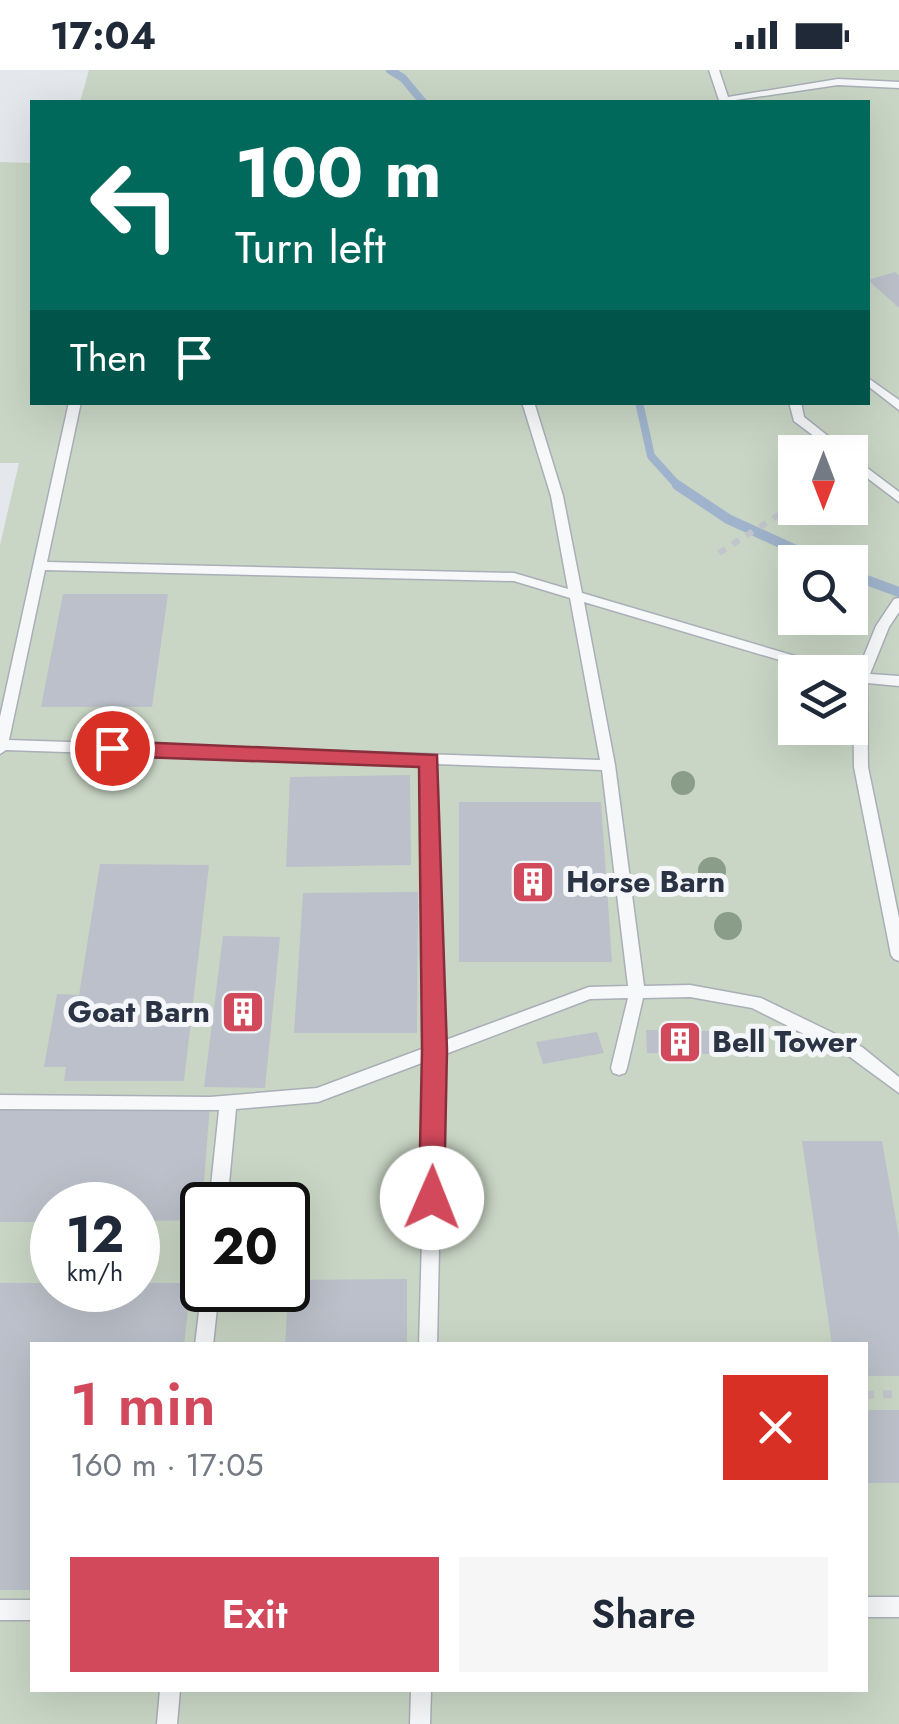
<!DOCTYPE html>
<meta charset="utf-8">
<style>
body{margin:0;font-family:Jost,sans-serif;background:#f6f6f7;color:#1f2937;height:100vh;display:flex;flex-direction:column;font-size:38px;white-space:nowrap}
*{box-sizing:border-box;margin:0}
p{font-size:32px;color:#747a83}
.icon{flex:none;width:55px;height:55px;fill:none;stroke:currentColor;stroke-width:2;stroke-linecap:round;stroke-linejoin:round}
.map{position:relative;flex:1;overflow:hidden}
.side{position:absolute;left:30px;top:1272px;width:838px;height:350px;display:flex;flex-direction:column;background:#fff;border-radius:0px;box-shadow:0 10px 40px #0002}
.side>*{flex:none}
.hud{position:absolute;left:30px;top:30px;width:840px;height:305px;border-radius:0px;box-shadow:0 10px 40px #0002;background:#00695c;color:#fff;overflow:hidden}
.needle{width:65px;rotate:180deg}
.buttons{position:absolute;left:778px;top:365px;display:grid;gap:20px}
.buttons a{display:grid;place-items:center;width:90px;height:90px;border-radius:0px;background:#fff;box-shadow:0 10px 40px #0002;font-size:50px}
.speed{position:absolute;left:30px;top:1112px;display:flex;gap:20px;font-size:50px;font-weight:700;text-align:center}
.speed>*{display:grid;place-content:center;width:130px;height:130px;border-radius:50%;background:#fff;box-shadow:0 10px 40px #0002;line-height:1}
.speed small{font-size:25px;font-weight:400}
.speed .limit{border:5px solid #111;border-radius:15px;background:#fff;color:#111}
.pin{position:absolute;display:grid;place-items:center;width:85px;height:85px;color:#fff;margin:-42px;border:5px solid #fff;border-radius:50%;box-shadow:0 2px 10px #0007}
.me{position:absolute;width:110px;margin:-55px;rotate:1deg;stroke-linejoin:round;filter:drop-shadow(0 0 8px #0008)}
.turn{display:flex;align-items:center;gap:35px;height:210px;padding:0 40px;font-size:45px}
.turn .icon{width:130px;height:130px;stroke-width:2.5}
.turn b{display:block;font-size:70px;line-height:85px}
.then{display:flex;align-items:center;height:95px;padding:0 40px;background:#0003;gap:20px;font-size:38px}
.round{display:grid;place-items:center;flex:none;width:105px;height:105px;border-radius:0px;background:#f6f6f7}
.summary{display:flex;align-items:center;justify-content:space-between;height:170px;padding:0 40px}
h1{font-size:60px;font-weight:600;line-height:75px;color:#d1495b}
.action{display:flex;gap:20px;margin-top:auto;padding:20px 40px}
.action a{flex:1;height:115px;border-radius:0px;background:#d1495b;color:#fff;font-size:40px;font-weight:600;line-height:115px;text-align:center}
.action a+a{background:#f6f6f7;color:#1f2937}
.status{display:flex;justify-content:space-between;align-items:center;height:70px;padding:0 50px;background:#fff;direction:ltr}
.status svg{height:28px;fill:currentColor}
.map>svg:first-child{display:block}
.green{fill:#c9d6c5;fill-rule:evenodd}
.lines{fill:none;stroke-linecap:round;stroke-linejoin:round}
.stream-far1{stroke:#9fb4cc;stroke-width:8}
.stream{stroke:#9fb4cc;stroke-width:10}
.building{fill:#bbc0ca}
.lane-casing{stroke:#a9aeb7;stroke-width:3}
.path-far1{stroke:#c2c5cb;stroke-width:6;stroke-dasharray:8 8;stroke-linecap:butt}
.path{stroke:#c2c5cb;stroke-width:8;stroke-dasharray:9 9;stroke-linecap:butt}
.lane{fill:#f7f8fa;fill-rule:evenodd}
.tree{fill:#899d89}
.route{fill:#d1495b;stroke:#882f3b;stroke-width:2.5}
.labels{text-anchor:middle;stroke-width:10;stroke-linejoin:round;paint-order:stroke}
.poi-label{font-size:30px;font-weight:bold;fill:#2b3445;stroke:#f4f6f9;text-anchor:start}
</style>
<div class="status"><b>17:04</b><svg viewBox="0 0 49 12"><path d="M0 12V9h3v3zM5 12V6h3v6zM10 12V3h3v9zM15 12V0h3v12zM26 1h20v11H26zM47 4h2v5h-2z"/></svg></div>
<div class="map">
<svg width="899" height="1654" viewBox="0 0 899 1654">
<rect width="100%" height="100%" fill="#e4e7ec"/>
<path class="green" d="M89,0H899V1654H0V475L19,393H0V92L32,93V332H868V32H80ZM795,382H850V438H795ZM795,492H850V548H795ZM795,602H850V658H795ZM52,1135H138V1220H52ZM202,1135H288V1220H202ZM32,1275H865V1620H32Z"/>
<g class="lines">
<path class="stream-far1" d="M390,0L403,8L423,32
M639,332L651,386L679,417"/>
<path class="stream" d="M677,415L728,449L822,492
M850,504L899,522"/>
</g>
<path class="building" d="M895,202L899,206V238L868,210Z
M63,524H168L152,637H41Z
M410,705L411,795L286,797L290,707Z
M459,732H601L612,892H459Z
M100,794L209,795L184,1011H64L66,997H44L57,924L79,925Z
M418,822L417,963H294L303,823Z
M223,866L280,867L265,1018L204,1017Z
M646,960L712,961L714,984L647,983Z
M597,962L604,983L543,994L536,972Z
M210,1034L201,1150L138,1151V1135H52V1152H0V1039Z
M802,1071H882L899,1167V1306H865V1275H832Z
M407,1209V1275H285L289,1210Z
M0,1213H52V1220H138V1213H191L184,1275H32V1520H0Z
M865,1340H899V1413H865Z"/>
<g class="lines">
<g class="lane-casing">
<path id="lane" d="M709,0H719L728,27L838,9L899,12V18L838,15L722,32L719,30Z
M868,308L899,330V340L868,316Z
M69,332H81L47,492L514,503L568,519L551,426L522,332H534L563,426L582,523L839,599L841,602H820L584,532L615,695L644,916L690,915L761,928L862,977L899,1007V1023L850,987L752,938L690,927L643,928L627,998L625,1003L619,1005L613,1003L611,998L628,928L590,929L443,985L437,1275H419L427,991L318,1032L236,1039L227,1135H209L219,1040L0,1039V1025L210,1027L317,1018L427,977L422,694L6,680L0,684V647ZM45,500L514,511L570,528L600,690L9,670ZM436,694L602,700L628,916L589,917L443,971Z
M789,332H801L804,347L848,382H835L794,351Z
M850,385L899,422V432L850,395Z
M899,528V542L889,557L870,604L899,606V616L867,613L868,697L899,848V891L894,889L891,885L854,697L853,612H850L849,602L857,603L876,556L894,529Z
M202,1217V1220H219L213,1275H195Z
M865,1527H899V1547H865Z
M0,1530H32V1550H0Z
M160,1620H180L177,1654H157Z
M411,1620H431L430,1654H410Z"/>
</g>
<path class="path-far1" d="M719,483L791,437"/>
<path class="path" d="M865,1325L899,1324"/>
<use href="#lane" class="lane"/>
</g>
<g class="tree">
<circle cx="683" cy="713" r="12"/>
<circle cx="712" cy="801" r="14"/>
<circle cx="728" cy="856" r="14"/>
</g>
<path class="route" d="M112,671L437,685L447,980L444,1128L441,1135L432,1139L422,1135L419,1128L422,980L419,697L112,686L101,678Z"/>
<defs>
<g id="building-square" transform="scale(2.25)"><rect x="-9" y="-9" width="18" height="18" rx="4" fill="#d1495b" stroke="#f4f6f9"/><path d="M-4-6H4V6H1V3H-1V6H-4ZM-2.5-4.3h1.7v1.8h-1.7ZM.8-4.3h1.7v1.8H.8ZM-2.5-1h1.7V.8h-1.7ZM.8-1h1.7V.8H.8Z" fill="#fff"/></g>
</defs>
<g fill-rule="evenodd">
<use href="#building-square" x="533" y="812"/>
<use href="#building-square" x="243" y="942"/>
<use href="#building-square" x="680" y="972"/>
</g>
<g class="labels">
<g class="poi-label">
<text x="566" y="822">Horse Barn</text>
<text x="210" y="952" text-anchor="end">Goat Barn</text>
<text x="712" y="982">Bell Tower</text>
</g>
</g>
</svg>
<div class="buttons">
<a><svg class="needle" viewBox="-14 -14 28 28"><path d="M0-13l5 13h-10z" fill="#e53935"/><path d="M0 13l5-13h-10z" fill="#747a83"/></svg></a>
<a><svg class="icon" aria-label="search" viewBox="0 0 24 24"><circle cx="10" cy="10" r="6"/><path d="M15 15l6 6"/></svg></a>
<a><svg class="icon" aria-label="layers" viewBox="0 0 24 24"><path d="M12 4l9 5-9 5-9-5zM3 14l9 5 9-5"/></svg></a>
</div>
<div class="speed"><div>12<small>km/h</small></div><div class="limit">20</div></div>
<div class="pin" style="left:112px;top:678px;background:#d93025"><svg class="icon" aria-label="arrive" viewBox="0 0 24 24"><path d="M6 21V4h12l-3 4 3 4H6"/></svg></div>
<svg class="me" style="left:432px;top:1128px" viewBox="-20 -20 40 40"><circle r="19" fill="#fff"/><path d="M0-13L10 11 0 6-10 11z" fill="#d1495b"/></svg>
<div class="hud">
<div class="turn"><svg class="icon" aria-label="left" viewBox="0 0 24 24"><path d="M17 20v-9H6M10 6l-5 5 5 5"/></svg><div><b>100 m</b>Turn left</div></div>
<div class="then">Then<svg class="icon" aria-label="arrive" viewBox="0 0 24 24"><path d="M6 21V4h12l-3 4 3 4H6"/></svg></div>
</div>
<section class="side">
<div class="summary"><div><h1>1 min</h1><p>160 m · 17:05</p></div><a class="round" style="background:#d93025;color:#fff"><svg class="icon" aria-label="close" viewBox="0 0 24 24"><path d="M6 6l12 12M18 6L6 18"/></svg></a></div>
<div class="action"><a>Exit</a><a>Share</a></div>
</section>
</div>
